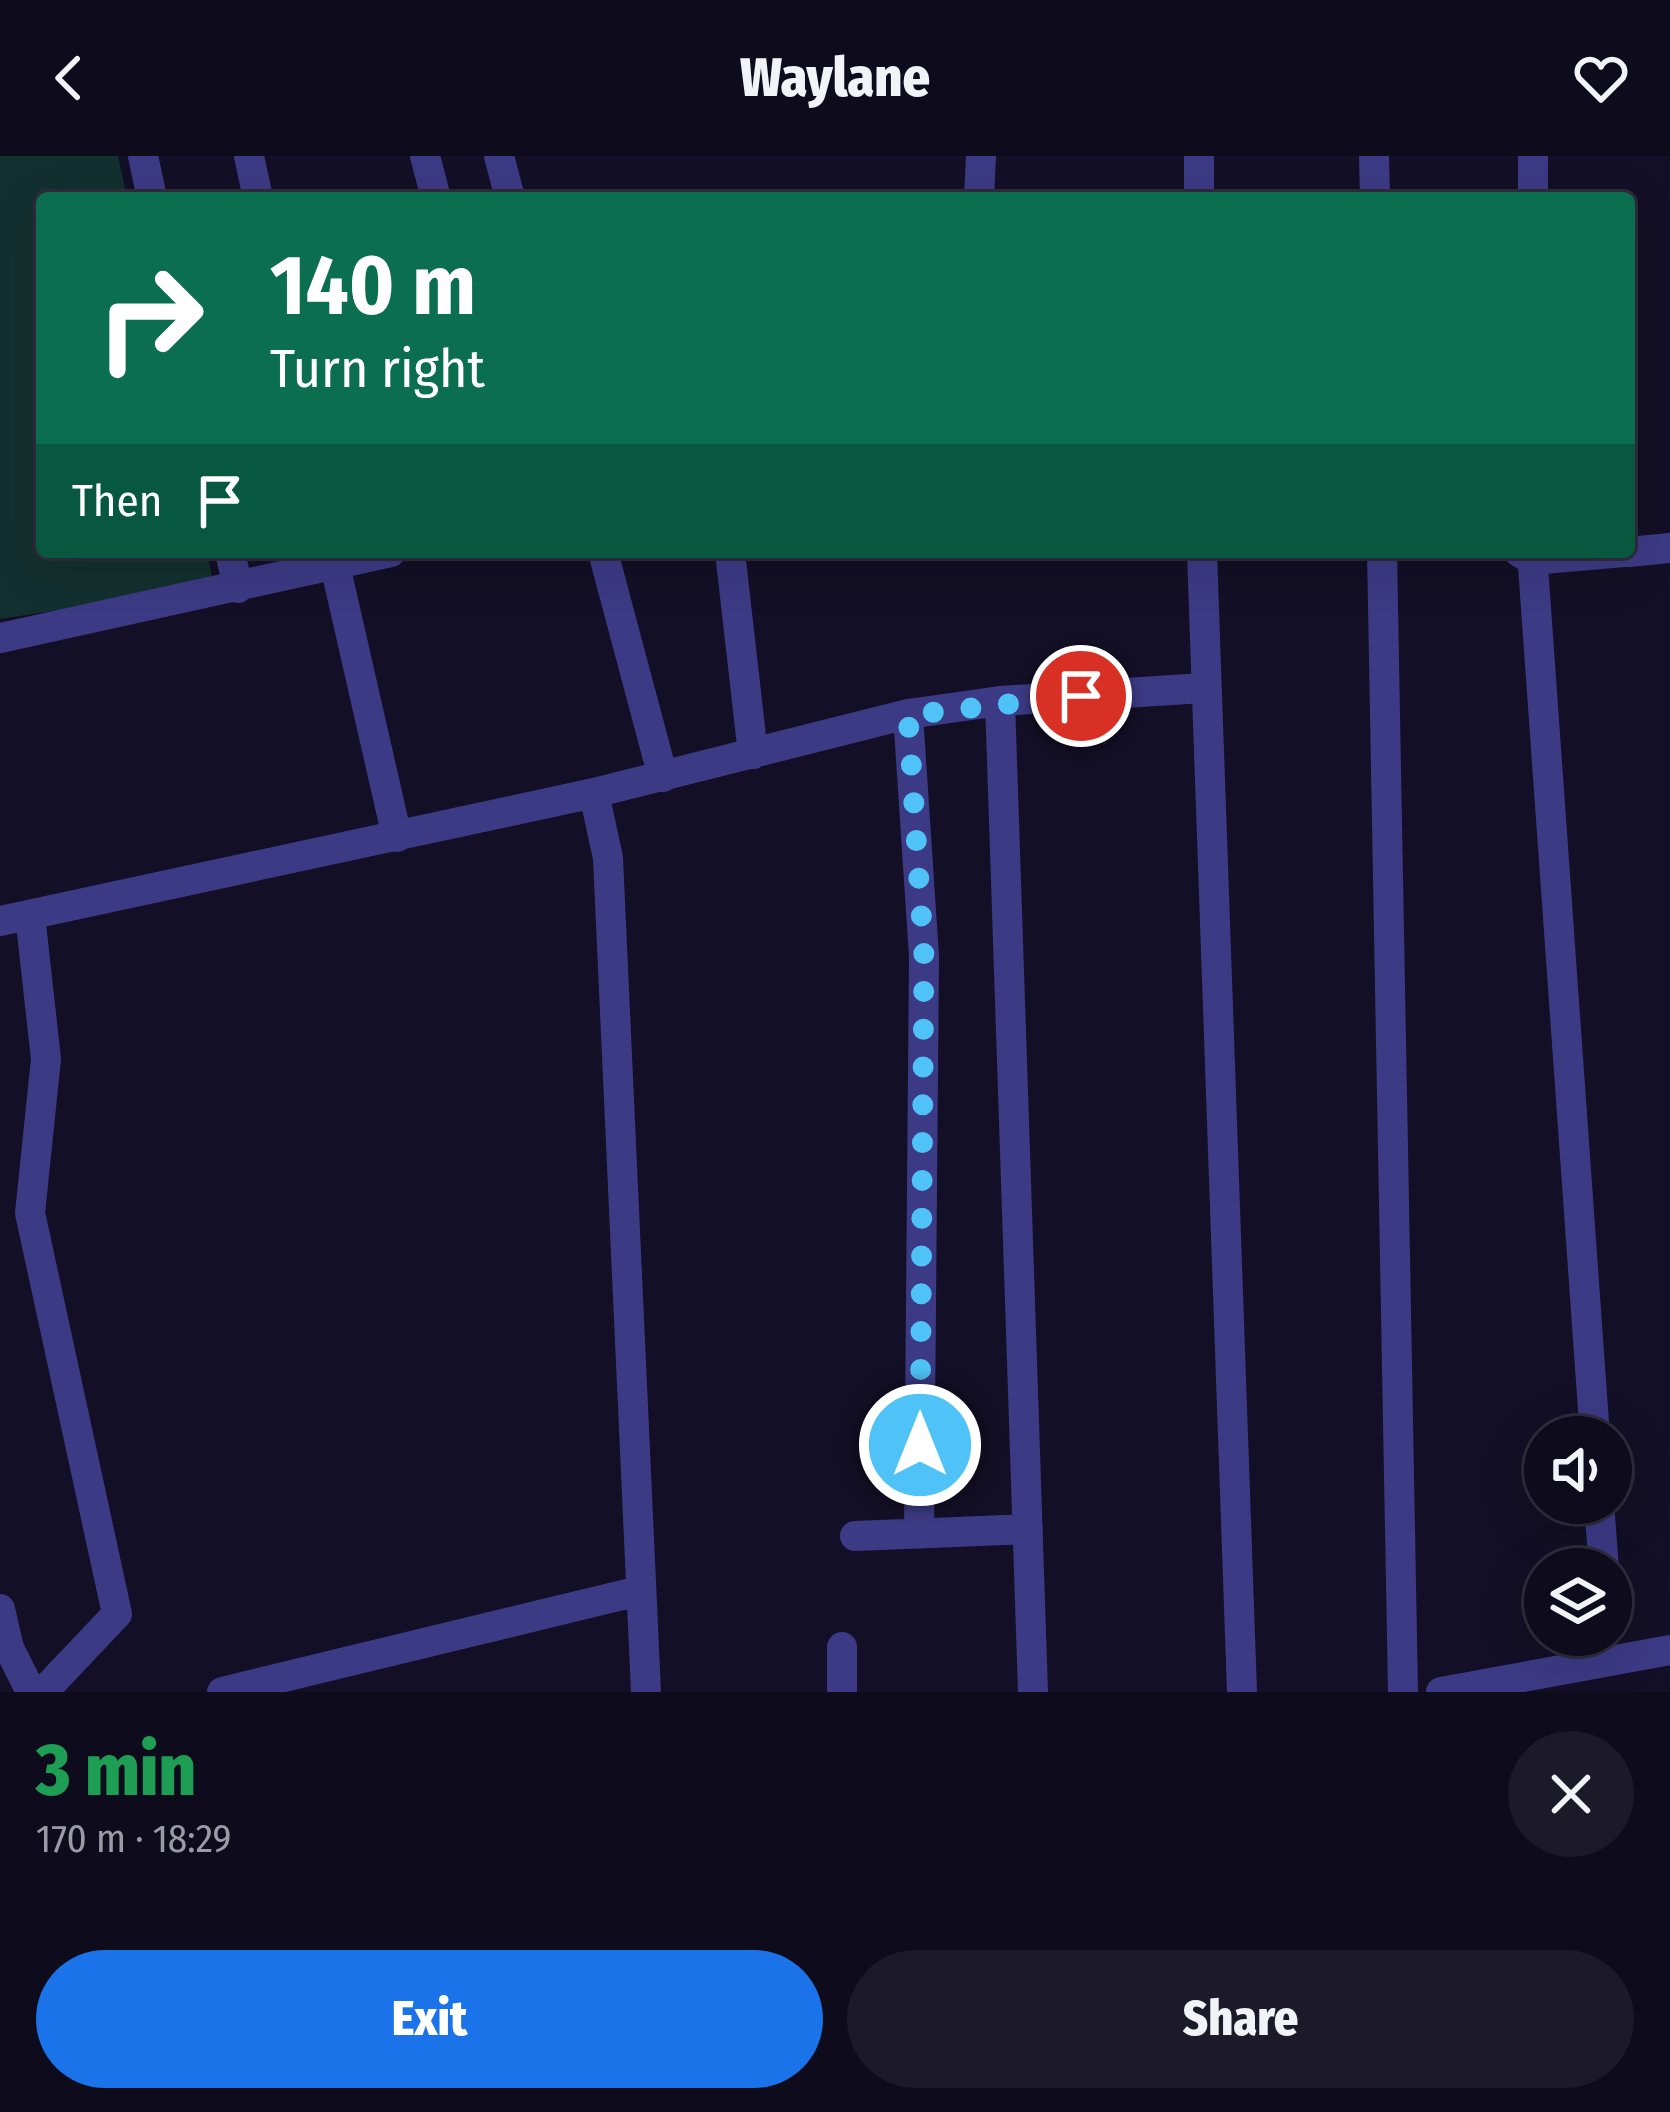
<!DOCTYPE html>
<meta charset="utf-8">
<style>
body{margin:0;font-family:"Fira Sans Condensed",sans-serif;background:#1c1929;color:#f1f3f6;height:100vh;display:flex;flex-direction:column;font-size:45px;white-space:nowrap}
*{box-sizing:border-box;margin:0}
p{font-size:39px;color:#9b9ba3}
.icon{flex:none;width:66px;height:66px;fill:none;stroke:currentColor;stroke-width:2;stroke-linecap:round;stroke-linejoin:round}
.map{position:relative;height:1536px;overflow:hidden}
.panel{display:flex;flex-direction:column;background:#0e0b1c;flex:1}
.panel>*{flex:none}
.hud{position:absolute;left:36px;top:36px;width:1599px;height:366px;border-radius:12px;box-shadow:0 12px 48px #0002,0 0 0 3px #2e2b3b;background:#0b6e4f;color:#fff;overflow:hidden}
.fabs{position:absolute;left:1524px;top:1260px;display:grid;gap:24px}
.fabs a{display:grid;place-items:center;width:108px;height:108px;border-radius:50%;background:#0e0b1c;box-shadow:0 12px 48px #0002,0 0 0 3px #2e2b3b;font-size:60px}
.pin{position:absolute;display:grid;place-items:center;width:102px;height:102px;color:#fff;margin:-51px;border:6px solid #fff;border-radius:50%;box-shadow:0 3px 12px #0007}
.me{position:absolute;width:132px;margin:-66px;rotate:0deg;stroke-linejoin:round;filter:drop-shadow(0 0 9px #0008)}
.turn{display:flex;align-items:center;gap:42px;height:252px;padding:0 36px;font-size:54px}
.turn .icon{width:156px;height:156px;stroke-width:2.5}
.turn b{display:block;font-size:84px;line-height:102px}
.then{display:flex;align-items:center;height:114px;padding:0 36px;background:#0003;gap:24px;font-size:45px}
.round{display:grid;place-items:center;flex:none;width:126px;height:126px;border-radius:63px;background:#1c1929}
.summary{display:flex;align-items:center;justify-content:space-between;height:204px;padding:0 36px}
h1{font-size:72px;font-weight:800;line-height:90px;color:#1e9e55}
.button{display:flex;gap:24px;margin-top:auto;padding:24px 36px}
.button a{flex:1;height:138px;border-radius:72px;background:#1a73e8;color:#fff;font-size:48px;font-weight:800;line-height:138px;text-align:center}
.button a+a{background:#1c1929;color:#f1f3f6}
header{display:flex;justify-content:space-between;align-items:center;height:156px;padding:0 36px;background:#0e0b1c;font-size:54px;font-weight:800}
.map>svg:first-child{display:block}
.green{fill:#12302f}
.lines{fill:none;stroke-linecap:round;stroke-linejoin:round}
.minor{stroke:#3d3a85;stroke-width:30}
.route{stroke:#4fc3f7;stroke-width:21;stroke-dasharray:0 37.8}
</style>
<header><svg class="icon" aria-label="back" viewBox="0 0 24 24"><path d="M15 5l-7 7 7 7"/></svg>Waylane<svg class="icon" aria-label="heart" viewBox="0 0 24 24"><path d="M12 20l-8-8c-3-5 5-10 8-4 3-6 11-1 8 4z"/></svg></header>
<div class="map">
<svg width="1670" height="1536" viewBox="0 0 1670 1536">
<rect width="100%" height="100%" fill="#130f26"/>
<path class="green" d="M0,0H118L127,42H42V396H207L214,430L0,463Z"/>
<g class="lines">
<path class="minor" d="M143,0L152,42
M249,0L258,42
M425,0L436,42
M499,0L510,42
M1199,0V42
M1374,0L1375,42
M979,42L981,0
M1533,42V0
M230,396L238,432
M332,396L397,681
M603,396L663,621
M730,396L753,598
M1202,396L1242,1536
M1382,396L1403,1536
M1519,396L1532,404L1624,396
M1532,396L1595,1281
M1629,396L1670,392
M0,482L391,396
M1000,545L1033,1536
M908,558L924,800L919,1378
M594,637L608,702L646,1536
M30,759L46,903L30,1057L117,1458L43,1536
M0,765L594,637L908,558L1000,545L1203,532
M1599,1347L1604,1413
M855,1380L1028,1373
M0,1453L9,1492L31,1536
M842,1491V1536
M222,1536L639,1435
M1441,1536L1670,1494"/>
</g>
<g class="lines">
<path class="route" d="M920,1289L924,800L908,559L1081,540"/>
</g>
</svg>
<div class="fabs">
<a><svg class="icon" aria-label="sound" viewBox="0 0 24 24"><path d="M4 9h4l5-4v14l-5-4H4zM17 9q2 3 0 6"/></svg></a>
<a><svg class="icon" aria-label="layers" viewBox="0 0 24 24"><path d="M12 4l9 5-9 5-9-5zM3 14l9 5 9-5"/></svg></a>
</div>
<div class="pin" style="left:1081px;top:540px;background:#d93025"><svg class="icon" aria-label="arrive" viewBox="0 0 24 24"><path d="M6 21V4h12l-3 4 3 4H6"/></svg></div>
<svg class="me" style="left:920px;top:1289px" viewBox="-20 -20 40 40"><circle r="17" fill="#4fc3f7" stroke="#fff" stroke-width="3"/><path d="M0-11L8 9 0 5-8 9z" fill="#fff"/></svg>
<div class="hud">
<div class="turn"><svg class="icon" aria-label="right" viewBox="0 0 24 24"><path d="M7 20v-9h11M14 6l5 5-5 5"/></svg><div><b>140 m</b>Turn right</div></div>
<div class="then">Then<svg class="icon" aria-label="arrive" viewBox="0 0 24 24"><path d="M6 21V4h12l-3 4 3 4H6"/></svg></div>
</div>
</div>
<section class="panel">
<div class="summary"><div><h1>3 min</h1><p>170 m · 18:29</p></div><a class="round"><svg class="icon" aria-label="close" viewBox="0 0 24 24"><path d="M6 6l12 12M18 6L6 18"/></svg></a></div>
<div class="button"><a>Exit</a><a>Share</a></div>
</section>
